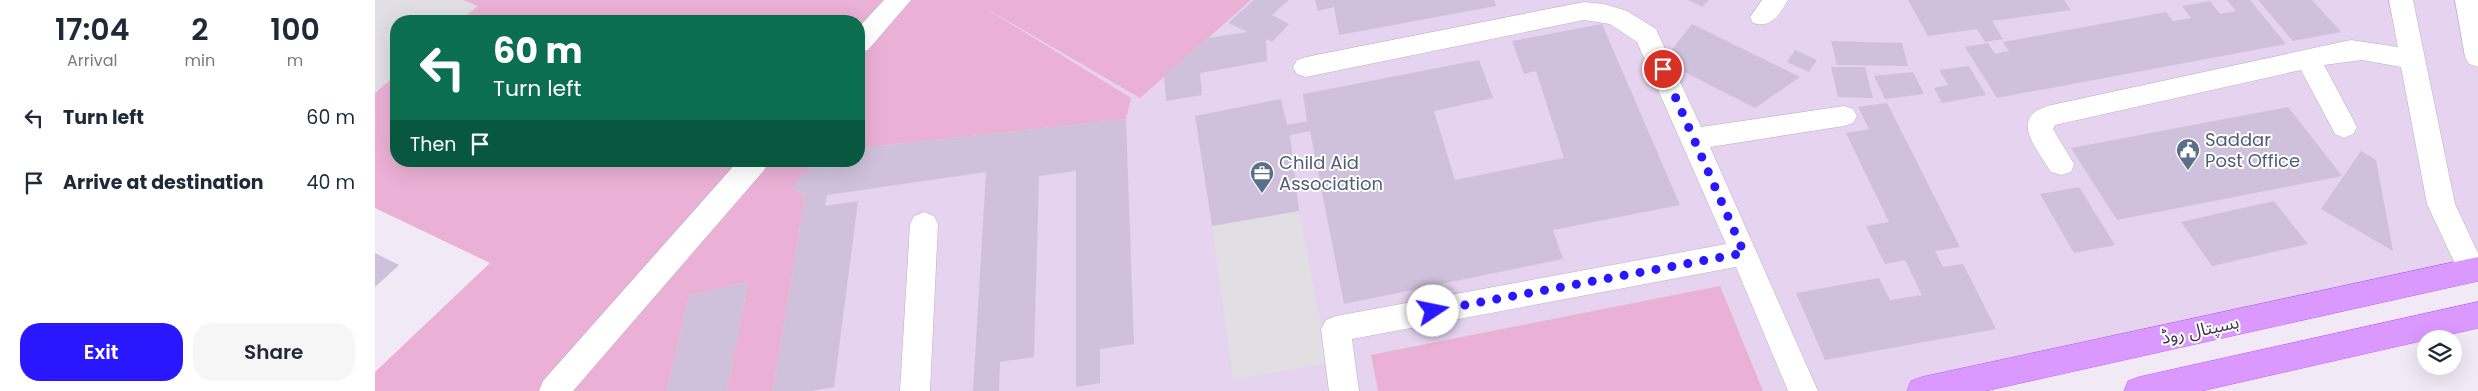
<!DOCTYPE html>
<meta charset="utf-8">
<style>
body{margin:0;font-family:Poppins,"Noto Sans Arabic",sans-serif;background:#f6f6f7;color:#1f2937;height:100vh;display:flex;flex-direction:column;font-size:19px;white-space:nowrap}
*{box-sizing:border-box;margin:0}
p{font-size:16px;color:#747a83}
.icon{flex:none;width:28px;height:28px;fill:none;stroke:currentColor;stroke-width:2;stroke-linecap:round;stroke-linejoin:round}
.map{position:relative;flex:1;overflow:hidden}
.side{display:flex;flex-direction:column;background:#fff;width:375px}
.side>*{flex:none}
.hud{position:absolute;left:15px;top:15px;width:475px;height:152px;border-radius:20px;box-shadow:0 5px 20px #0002;background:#0b6e4f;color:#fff;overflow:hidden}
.buttons{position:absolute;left:2042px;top:330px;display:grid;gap:10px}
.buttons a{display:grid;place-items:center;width:45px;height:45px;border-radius:50%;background:#fff;box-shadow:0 5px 20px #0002;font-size:25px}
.pin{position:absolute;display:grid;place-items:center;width:42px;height:42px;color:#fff;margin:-21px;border:2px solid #fff;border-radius:50%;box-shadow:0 1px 5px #0007}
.me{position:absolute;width:55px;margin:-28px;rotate:79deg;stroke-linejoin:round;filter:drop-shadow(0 0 4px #0008)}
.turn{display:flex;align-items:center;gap:18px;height:105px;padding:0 20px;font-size:22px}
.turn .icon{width:65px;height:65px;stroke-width:2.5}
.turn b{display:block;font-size:35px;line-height:42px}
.then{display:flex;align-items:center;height:48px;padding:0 20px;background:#0003;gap:10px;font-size:19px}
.eta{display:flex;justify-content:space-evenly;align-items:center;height:85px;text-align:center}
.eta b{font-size:30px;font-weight:600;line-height:35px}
.primary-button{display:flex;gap:10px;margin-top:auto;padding:10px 20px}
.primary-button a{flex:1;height:58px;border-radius:20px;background:#2917ff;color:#fff;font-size:20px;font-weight:600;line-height:58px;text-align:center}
.primary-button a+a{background:#f6f6f7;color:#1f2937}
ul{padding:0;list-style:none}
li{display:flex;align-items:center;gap:15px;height:65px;padding:0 20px}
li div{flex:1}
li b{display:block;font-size:19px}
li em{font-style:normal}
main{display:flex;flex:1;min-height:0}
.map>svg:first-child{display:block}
.education{fill:#e5d3ef}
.green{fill:#ebb0d5}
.parking{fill:#e1dee4}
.building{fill:#cfc1db}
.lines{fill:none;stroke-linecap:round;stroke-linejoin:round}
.minor-casing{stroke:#bbaec5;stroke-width:1}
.major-casing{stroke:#b863ea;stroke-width:1}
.minor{fill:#fff;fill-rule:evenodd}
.major{fill:#db99ff;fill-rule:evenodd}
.route{stroke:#2917ff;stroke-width:9;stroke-dasharray:0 16.2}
.labels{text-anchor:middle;stroke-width:4;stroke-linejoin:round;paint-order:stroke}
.service-label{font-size:18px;fill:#4e5e75;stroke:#fff;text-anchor:start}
.street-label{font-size:18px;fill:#41374a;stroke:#fff}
</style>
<main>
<section class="side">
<div class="eta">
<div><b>17:04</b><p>Arrival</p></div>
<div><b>2</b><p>min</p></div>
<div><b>100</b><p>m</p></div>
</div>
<ul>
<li><svg class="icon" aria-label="left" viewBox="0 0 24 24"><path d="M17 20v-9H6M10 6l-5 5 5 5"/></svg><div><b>Turn left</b></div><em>60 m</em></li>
<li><svg class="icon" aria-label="arrive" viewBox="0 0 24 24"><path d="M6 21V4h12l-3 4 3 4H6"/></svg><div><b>Arrive at destination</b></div><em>40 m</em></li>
</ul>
<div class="primary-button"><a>Exit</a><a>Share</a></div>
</section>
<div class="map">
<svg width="2103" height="391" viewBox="0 0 2103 391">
<rect width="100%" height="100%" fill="#f1e9f5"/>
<path class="education" d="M524,0H2103V269L1547,391H181L381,161H484V43Z"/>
<path class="green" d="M0,0H876L765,98L602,3L756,98L751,119L484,148V21H21V161H440L417,188L430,197L398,391H352L373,282L314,295L292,391H0V372L115,263L0,208Z
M1345,286L1388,391H1003L996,355Z"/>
<path class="parking" d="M0,0H88L103,6L85,21H21V75L0,93Z
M924,211L953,363L858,380L837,226Z"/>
<path class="building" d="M879,0H914L897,15L914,24L897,42L891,39L892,61L825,73L827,95L791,101L789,75L833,38L873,32L853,23Z
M940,0H1119L1121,6L964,35L959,7L943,11Z
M1313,0H1334L1327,7Z
M1533,0H1689L1696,10L1617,21L1628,39L1610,42L1602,29L1553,36Z
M1852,0H1875L1911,44L1622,98L1590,47L1613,43L1620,54L1634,51L1628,42L1791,12L1798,21L1816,18L1807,6L1835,1L1845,14L1861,11Z
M1883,0H1937L1966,32L1918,41Z
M1227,24L1305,205L1178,230L1188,259L969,304L935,131L915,135L924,211L837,226L820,116L906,99L912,125L932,121L928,94L1104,60L1118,98L1059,111L1080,180L1189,158L1161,71L1149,74L1137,41Z
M1317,24L1425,77L1380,108L1288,61Z
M1456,41L1527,43L1533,66L1462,65Z
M1420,50L1442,60L1434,72L1412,62Z
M1594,66L1611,95L1567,103L1559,88L1573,85L1564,70Z
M1456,67H1490L1498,98L1463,97Z
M1538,72L1549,94L1510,99L1499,76Z
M1512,103L1585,247L1560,251L1568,267L1588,264L1621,329L1450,360L1421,293L1504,278L1515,300L1547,295L1530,260L1510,264L1491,226L1514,222L1471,133L1494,129L1483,107Z
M1913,107L1967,176L1742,220L1696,148Z
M751,119L759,344L725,349V383L701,387V171L664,176L659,357L625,362L624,391H598L611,172L452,195L450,206L483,201L459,387L436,391H398L430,197L416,188L440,161H484V148Z
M1986,151L2001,160L2018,251L1946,209Z
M1704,187L1740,245L1699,253L1665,194Z
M1899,201L1933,244L1837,266L1806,222Z
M0,253L24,265L0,287Z
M373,282L352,391H292L314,295Z"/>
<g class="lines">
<g class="minor-casing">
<path id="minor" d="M509,0H536L493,50L484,52V27Z
M1387,0H1413C1405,14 1396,29 1378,23L1375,17Z
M2014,0H2038L2080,204L2103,253V280L2097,282L2087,279L2052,204L2026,67L1987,60L1949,65L1982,127L1978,134L1969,138L1960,134L1926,70L1680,125L1678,129L1699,164L1696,172L1686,175L1676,172C1663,150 1633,119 1672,106L1976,40L2023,47Z
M2080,0H2103V67L2094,64L2090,57Z
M1209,2L1229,4L1252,11L1281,29L1326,127L1469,106L1478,109L1482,116L1478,123L1469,126L1335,147L1443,391H1413L1361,267L977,339L984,391H954L946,329L951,320L961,316L1351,244L1262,42L1235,24L1209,20L931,77L922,74L918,67L922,60L931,57Z
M363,161H393L390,169L198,391H164L168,381Z
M549,212L559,216L563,224L555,391H525L535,224L539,216Z"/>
</g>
<g class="major-casing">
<path id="major" d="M2103,257V281L1610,391H1532L1536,381L1547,377Z
M2103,302V328L1826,391H1749L1753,381L1764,377Z"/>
</g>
<use href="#minor" class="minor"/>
<use href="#major" class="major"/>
</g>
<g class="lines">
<path class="route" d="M1058,311L1369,253L1288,69"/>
</g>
<defs>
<g id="civic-pin" transform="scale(1.25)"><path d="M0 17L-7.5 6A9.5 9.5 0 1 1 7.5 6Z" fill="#5c6f8a" stroke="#fff"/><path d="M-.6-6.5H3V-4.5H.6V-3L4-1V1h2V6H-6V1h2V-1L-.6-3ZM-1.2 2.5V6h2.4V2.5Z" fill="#fff"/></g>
<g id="office-pin" transform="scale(1.25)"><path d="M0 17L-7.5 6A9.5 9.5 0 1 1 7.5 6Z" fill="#5c6f8a" stroke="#fff"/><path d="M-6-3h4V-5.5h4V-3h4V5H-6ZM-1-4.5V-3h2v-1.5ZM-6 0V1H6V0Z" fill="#fff"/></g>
</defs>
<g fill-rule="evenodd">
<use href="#civic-pin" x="1813" y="150"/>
<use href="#office-pin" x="887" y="173"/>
</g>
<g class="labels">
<g class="service-label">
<text x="1830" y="146">Saddar<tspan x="1830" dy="21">Post Office</tspan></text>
<text x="904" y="169">Child Aid<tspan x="904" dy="21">Association</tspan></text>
</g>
<g class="street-label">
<text transform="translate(1825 330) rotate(-12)" y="6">ہسپتال روڈ</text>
</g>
</g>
</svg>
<div class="buttons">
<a><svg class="icon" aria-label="layers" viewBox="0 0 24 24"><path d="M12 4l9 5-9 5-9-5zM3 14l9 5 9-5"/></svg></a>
</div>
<div class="pin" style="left:1288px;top:69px;background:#d93025"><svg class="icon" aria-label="arrive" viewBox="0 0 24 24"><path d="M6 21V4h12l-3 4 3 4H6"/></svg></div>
<svg class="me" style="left:1058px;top:311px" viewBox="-20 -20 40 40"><circle r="19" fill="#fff"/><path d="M0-13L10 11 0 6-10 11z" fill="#2917ff"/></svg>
<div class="hud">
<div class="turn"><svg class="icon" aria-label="left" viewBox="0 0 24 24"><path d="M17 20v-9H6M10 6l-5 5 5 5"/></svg><div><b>60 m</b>Turn left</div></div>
<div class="then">Then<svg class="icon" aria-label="arrive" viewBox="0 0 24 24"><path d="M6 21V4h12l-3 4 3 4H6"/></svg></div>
</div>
</div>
</main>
